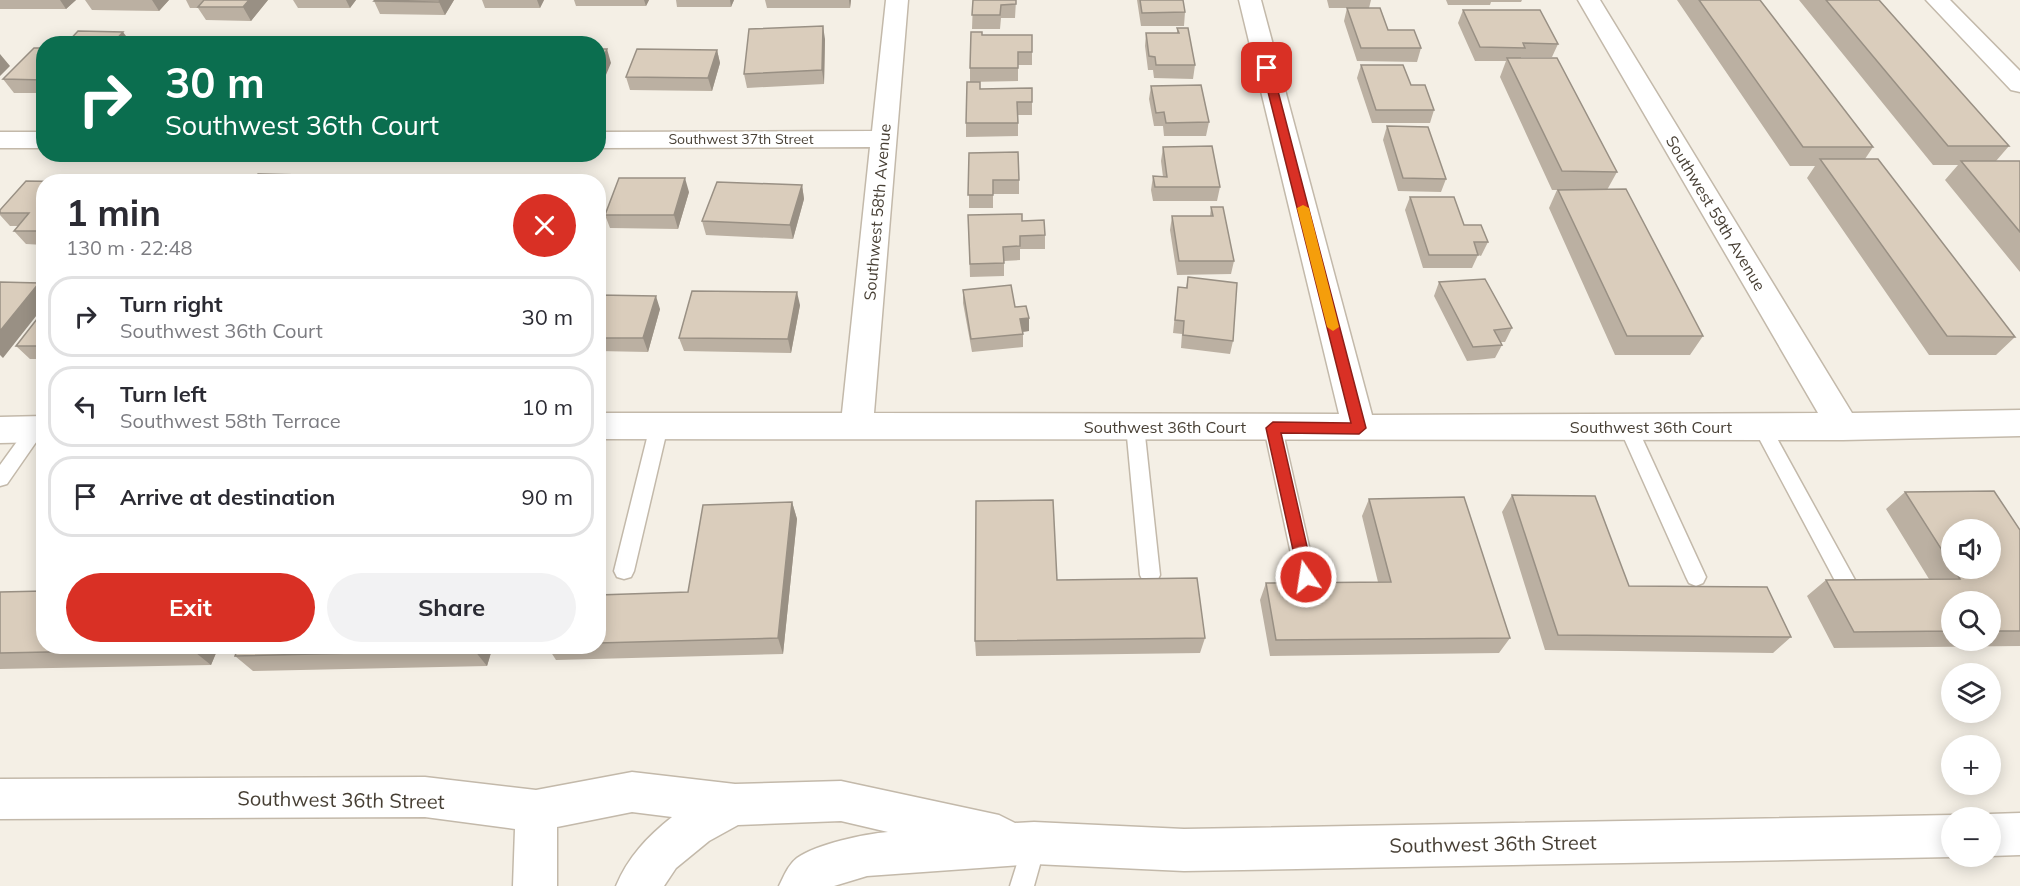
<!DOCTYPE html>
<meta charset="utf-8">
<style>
body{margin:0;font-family:Mulish,sans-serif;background:#f2f2f3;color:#2b2b33;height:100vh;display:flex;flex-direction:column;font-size:22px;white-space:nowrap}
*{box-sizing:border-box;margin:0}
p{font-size:20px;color:#7c7c81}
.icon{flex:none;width:33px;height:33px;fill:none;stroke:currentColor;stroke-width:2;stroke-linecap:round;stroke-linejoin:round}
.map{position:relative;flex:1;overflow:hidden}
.drawer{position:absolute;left:36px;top:174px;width:570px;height:480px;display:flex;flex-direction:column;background:#fff;border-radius:24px;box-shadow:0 3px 15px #0003}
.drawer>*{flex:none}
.banner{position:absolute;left:36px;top:36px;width:570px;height:126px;border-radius:24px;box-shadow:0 3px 15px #0003;background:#0b6e4f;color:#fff;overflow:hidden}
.tools{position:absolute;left:1941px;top:519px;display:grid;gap:12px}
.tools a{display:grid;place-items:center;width:60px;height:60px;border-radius:50%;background:#fff;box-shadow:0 3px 15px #0003;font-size:30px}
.pin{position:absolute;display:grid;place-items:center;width:51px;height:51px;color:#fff;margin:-26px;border-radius:12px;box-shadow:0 3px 9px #0006}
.me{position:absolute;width:66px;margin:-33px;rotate:347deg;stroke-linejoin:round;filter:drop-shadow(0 0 4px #0008)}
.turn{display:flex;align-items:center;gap:21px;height:126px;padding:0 30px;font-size:27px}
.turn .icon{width:78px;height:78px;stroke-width:2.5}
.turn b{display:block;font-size:42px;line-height:51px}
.round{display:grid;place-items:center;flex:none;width:63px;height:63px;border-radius:32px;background:#f2f2f3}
.overview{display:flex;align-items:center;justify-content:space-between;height:102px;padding:0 30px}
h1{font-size:36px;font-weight:700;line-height:45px}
.button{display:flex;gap:12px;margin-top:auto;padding:12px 30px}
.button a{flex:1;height:69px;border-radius:36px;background:#d93025;color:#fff;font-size:24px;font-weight:700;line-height:69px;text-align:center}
.button a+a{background:#f2f2f3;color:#2b2b33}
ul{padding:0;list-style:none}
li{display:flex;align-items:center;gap:18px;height:81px;margin:0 12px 9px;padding:0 18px;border:3px solid #e1e1e2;border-radius:24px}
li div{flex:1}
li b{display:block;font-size:22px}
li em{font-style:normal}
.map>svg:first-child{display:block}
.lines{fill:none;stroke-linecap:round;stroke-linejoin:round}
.lane-casing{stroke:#c3b9aa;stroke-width:3}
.street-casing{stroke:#c3b9aa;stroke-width:3}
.lane{fill:#fff;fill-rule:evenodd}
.street{fill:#fff;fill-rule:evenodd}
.wall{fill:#bbb0a2;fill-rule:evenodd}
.shaded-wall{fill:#999084}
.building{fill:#dacdbc;stroke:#999084;stroke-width:1.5}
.route{fill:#d93025;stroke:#8d1f18;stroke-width:1.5}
.slow{fill:#f59e0b}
.labels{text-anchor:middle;stroke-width:5;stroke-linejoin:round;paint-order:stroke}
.far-street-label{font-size:14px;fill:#473f34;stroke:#fff}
.street-label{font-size:16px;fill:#473f34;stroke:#fff}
.near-street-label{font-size:20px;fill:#473f34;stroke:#fff}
</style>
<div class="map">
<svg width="2020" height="886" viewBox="0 0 2020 886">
<rect width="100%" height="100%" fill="#f4efe5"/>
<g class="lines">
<g class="lane-casing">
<path id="lane" d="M659,419L665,421L668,426L634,571L631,577L624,579L617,577L614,571L650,426L653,421Z
M1135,419L1141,421L1144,426L1160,575L1157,581L1150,583L1143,581L1140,575L1126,426L1129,421Z
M1628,420L1634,422L1637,427L1706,577L1703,583L1696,586L1689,583L1686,577L1619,427L1622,422Z
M1762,420L1768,422L1855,580L1858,586L1855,592L1848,595L1841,592L1753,427L1756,422Z
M1273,421L1279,423L1282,428L1316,577L1313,583L1306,586L1299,583L1296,577L1264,428L1267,423Z
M35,423L41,425L44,429L41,435L7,484L0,486V465L29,425Z
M1034,831L1042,835L1046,843L1034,886H1010L1026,835Z"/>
</g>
<g class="street-casing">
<path id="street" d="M886,0H908L874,413L1339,414L1239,0H1261L1372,415L1818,413L1578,0H1600L1852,413L2020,410V436L1843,440L598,439V413H842L870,147L598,148V132L872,131Z
M1926,0H1950L2020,71V92L2011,90Z
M0,132H44V148H0Z
M44,416V442L0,443V417Z
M632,772L735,784L841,781L999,815L1015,823L1034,822L1184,829L1952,815L1958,818H1952V857L1184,871L1034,864L867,876L834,886H779C784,876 788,865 797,858C817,844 864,834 888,832L841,821L738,825L709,841L676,868L664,886H616C628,857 647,837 672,817L632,812L557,827V886H513L515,829L425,817L0,819V779L425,777L536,790Z
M2020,813V855L1990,856V818H1981L1990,814Z"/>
</g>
<use href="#lane" class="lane"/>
<use href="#street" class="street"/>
</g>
<path class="wall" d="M0,0H76L66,9H0Z
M85,0H169L159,11L92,10Z
M186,0H268L251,21L206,20L198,8H190Z
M293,0H356L350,8H298Z
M454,0L445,15L380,14L374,1Z
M482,0H544L540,8H485Z
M574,0H649L646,6H576Z
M676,0H734L731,7H677Z
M765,0H851L850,8H767Z
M973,0H1016L1015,18H1001L1000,29H972Z
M1137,0H1183L1185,12L1184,26H1141Z
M1327,0H1371L1369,8L1388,30L1421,48L1417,62L1357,61L1344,21L1347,8H1329Z
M1446,0H1522L1521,2H1491L1490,5H1448Z
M1677,0H1760L1873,147L1865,159L2015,337L1996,355H1929L1807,178L1815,166H1790Z
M1799,0H1879L2009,146L1996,161H2020V272L1945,180L1958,165H1933Z
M1463,10L1558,44L1552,57H1521V58L1617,172L1607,190L1703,336L1690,355H1615L1549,208L1557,190H1552L1500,77L1506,61H1475L1458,23Z
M1177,28L1195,65L1193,79L1154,78L1153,70H1148L1145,46L1146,33H1177Z
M982,35H1032V65H1018V81L970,82V68Z
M825,39L824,84L747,88L744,74Z
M44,48V93H14L3,79Z
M717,50L720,63L712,91L630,90L626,77Z
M1361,65L1411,85L1434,110L1430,123H1372L1357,78Z
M1151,86L1209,122L1206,136H1164L1163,126H1154L1149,99Z
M980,89L1032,102V115H1018V136L966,137V123Z
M1387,126L1446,179L1441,192L1398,191L1383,140Z
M1163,147L1220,187L1217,201H1153L1151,190L1153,176L1163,177L1161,161Z
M969,153L1019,180V194H993V208H969Z
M44,182V245L26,244L14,231L18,226H10L0,215V210Z
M802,185L804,199L793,239L706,235L702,221Z
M689,192L678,229L610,228L605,215Z
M1410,197L1464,225L1488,242L1481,256L1478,255L1472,268H1423L1405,210Z
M1211,207L1234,261L1231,274L1177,275L1170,230L1172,216H1210Z
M968,215L1022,221L1045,235V249H1020V260L1004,261V276L970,277Z
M1188,277L1233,341L1230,354L1181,348L1182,334L1173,333L1178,287L1186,288Z
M1439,282L1512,328L1505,342H1501L1502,345L1495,358L1467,361L1434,296Z
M963,290L1015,307L1029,318V331L1023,332V347L972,352L963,303Z
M598,295L660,309L648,352L598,351Z
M800,305L791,353L684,351L679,338Z
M44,310V359H30L16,346Z
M1905,492L2020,530V646L1834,648L1807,596L1826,580L1929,579L1886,509ZM1952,530L1990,568H1952ZM1952,602H1990V640H1952Z
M1512,495L1629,586L1791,637L1773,653L1545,650L1502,512Z
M1369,499L1510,638L1499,653L1270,656L1260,600L1266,583L1378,582L1362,516Z
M792,502L797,519L783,654L556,660L547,646H598V595L688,592Z
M1057,580L1205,638L1200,653L976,656L975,641Z
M0,592L44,646H219L211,665L0,669Z
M493,646L487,666L253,671L235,656Z"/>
<path class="shaded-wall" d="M60,0H76L66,9Z
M152,0H169L159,11Z
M249,0H268L251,21L243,7Z
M346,0H356L350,8Z
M440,0H454L445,15L439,2Z
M537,0H544L540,8Z
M644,0H649L646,6Z
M730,0H734L731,7Z
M849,0H851L850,8Z
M823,26L825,39L824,84L822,70Z
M123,32L132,44H112Z
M607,49L611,63L600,89L598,85V69Z
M717,50L720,63L712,91L708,78Z
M0,54L10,66L0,76Z
M349,176L353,182H345Z
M685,178L689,192L678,229L674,215Z
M802,185L804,199L793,239L790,225Z
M39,283L44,288V306L3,358L0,355V331Z
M797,292L800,305L791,353L788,339Z
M656,296L660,309L648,352L643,338Z
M1029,318V331L1020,332V319Z
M792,502L797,519L783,654L778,638Z
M193,646H219L211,665L191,649Z
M476,646H493L487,666L474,650Z"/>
<path class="building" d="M204,0H249L243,7H198Z
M375,0H440L439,2L374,1Z
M973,0H1016V4L1001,5L1000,15H972Z
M1140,0H1183L1185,12L1142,13Z
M1699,0H1760L1873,147H1803Z
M1826,0H1879L2009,146H1948Z
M1347,8H1380L1388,30H1414L1421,48H1361Z
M1463,10H1540L1558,44L1523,43L1525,48L1480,47Z
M823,26L822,70L744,74L749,29Z
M1177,28H1188L1195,65H1156L1155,57L1149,56L1146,33H1179Z
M78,31L123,32L112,44H66Z
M971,32H982V35H1032V52H1018V68H970Z
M455,39H507L505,44H452Z
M34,48H44V80L3,79Z
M598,49H607L598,69Z
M637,49L717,50L708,78L626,77Z
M1507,58H1557L1617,172L1562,171Z
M1361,65H1403L1411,85H1425L1434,110H1376Z
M967,82H980V89L1032,88V102H1017L1018,123H966Z
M1201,85L1209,122L1166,123L1164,112L1156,113L1151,86Z
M1387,126L1428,127L1446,179L1403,178Z
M1212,146L1220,187H1155L1153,176L1167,177L1163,147Z
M1018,152L1019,180H993V195H968L969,153Z
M1820,159H1878L2015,337L1947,336Z
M1961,161H2020V232Z
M258,174L349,176L345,182H253Z
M619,178H685L674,215H605Z
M500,179L587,180V182H498Z
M141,180L224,181L140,182Z
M383,180L453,181L452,182H382Z
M26,181L88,182H44V231H14L29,213H0V210Z
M717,182L802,185L790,225L702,221Z
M1626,189L1703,336H1627L1558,190Z
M1410,197H1454L1464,225H1481L1488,242H1474L1478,255H1429Z
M1211,207H1223L1234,261H1179L1172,216H1213Z
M1022,214V221L1044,220L1045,235L1020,236V246L1003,247L1004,263L970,264L968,215Z
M1188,277L1237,283L1233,341L1183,335L1184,321L1175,320L1178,287L1187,288Z
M1485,279L1512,328L1494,330L1502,345L1473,347L1439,282Z
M0,282L39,283L0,331Z
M1011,285L1015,307L1026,306L1029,318L1020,319L1023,334L971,339L963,290Z
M692,291L797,292L788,339L679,338Z
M598,295L656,296L643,338H598Z
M44,310V346H16Z
M1994,491L2020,530V631H1990V602H1952V631L1854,632L1826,580L1960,579L1953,568H1990V530H1952V566L1905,492Z
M1512,495L1595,496L1629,586L1767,587L1791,637L1558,635Z
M1464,497L1510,638L1276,640L1266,583L1391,582L1369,499Z
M1053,500L1057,580L1197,578L1205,638L975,641L976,501Z
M792,502L778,638L598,643V595L688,592L703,505Z
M44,591V646H193L191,649L0,653V592Z
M239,646H476L474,650L235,656Z"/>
<path class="route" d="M1267,65L1272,68L1366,428L1359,434L1281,433L1314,577L1311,582L1306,584L1301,582L1299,577L1266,428L1273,422L1351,423L1262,68Z"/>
<path class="slow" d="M1303,205L1309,208L1339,327L1333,331L1327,327L1297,208Z"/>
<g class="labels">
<g class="far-street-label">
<text x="741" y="144">Southwest 37th Street</text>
</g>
<g class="street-label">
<text transform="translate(877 212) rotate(-85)" y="6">Southwest 58th Avenue</text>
<text transform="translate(1716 213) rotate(59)" y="6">Southwest 59th Avenue</text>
<text x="1165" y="433">Southwest 36th Court</text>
<text x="1651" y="433">Southwest 36th Court</text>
</g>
<g class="near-street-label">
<text transform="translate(341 800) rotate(1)" y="7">Southwest 36th Street</text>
<text transform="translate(1493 844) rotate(-1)" y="7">Southwest 36th Street</text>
</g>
</g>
</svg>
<div class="tools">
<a><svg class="icon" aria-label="sound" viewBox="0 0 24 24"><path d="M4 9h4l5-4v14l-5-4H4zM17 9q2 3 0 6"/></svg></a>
<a><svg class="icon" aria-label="search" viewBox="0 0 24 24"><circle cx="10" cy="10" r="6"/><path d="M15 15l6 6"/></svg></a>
<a><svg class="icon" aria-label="layers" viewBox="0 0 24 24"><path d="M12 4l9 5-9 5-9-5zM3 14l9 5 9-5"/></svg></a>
<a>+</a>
<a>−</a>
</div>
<div class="pin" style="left:1267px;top:68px;background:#d93025"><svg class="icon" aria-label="arrive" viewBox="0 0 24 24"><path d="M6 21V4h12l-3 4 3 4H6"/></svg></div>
<svg class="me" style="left:1306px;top:577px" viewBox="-20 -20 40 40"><circle r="17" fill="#d93025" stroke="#fff" stroke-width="3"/><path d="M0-11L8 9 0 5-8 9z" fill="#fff"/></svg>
<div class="banner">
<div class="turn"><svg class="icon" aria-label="right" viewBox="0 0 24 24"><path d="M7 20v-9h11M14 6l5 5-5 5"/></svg><div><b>30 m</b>Southwest 36th Court</div></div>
</div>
<section class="drawer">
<div class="overview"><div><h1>1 min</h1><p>130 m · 22:48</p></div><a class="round" style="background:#d93025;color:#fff"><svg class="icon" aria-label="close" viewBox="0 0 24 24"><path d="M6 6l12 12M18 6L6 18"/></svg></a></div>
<ul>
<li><svg class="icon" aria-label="right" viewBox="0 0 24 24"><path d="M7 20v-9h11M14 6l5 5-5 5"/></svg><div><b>Turn right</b><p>Southwest 36th Court</p></div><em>30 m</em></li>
<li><svg class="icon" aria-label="left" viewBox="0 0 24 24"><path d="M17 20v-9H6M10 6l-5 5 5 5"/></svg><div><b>Turn left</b><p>Southwest 58th Terrace</p></div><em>10 m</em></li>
<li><svg class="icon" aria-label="arrive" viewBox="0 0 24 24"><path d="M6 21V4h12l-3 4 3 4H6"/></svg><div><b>Arrive at destination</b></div><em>90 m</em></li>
</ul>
<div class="button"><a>Exit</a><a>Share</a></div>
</section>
</div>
